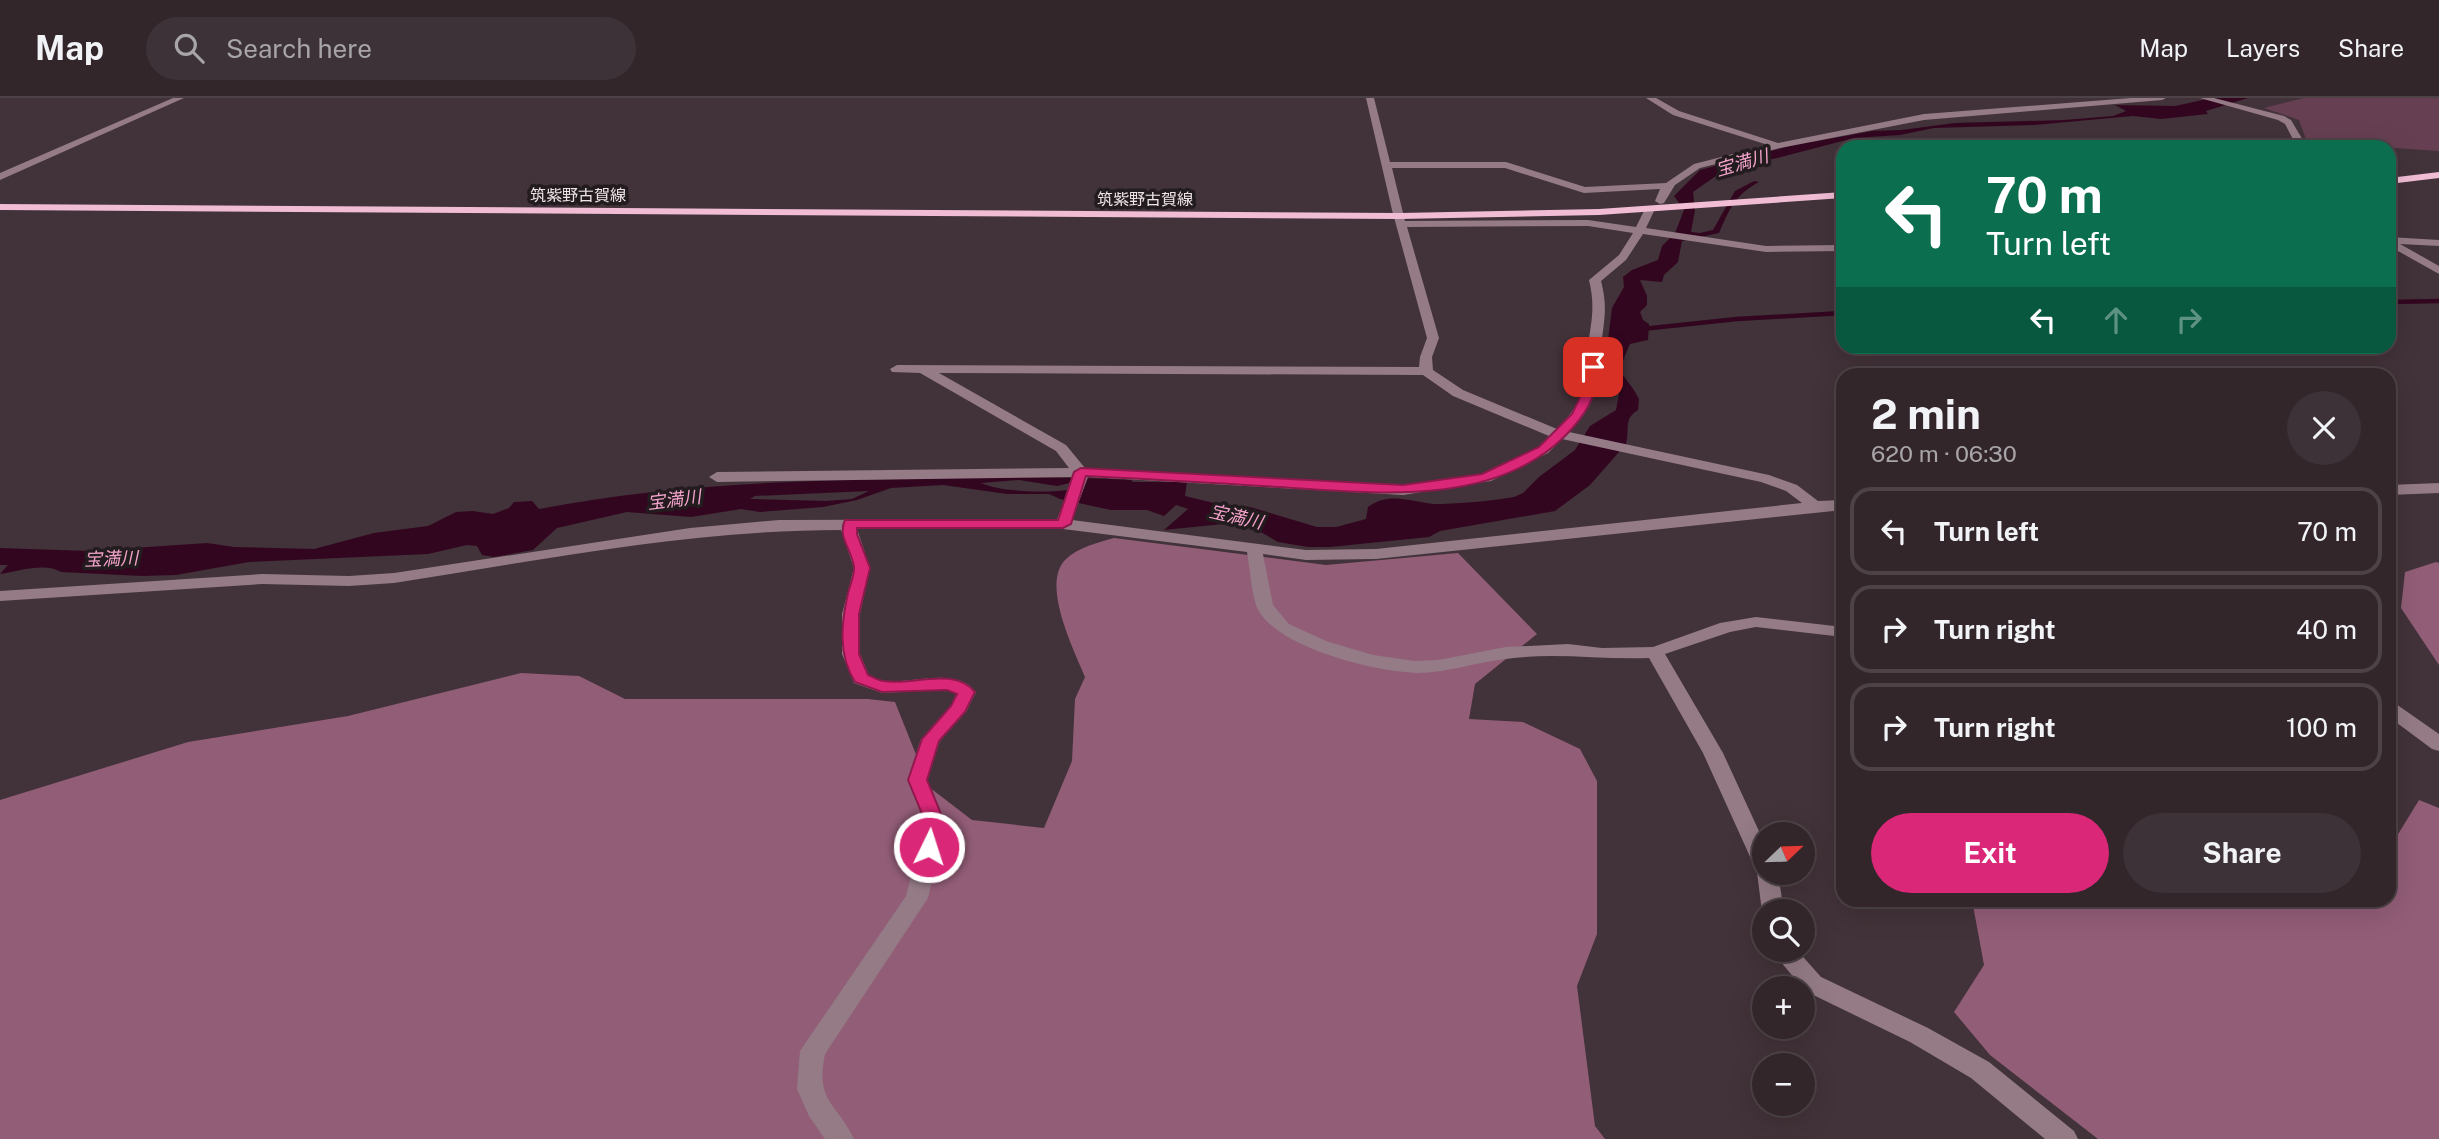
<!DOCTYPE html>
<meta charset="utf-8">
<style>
body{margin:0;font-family:"Public Sans","Noto Sans JP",sans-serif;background:#3d3237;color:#f1f3f6;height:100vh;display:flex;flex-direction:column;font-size:26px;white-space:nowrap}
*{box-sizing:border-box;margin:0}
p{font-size:23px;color:#a8a5a9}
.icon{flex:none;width:38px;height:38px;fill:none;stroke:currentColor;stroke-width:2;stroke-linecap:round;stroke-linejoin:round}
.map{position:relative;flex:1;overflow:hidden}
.panel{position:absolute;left:1836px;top:270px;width:560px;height:539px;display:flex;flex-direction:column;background:#32262b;border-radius:21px;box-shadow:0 7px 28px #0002,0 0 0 2px #4d4347}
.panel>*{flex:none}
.top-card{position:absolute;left:1836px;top:42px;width:560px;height:214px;border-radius:21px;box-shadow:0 7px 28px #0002,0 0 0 2px #4d4347;background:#0b6e4f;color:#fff;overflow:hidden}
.needle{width:46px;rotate:67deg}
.tools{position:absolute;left:1752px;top:724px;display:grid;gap:14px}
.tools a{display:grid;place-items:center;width:63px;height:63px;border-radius:50%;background:#32262b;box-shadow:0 7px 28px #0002,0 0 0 2px #4d4347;font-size:35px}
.pin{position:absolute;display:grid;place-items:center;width:60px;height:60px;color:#fff;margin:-30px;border-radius:14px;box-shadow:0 4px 10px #0006}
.me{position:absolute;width:77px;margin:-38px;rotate:4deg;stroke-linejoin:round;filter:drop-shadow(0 0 5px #0008)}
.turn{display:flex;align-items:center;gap:24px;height:147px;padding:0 35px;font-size:32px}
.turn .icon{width:91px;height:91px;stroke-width:2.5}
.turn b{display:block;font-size:49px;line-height:60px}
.lanes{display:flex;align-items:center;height:66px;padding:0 35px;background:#0003;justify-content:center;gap:35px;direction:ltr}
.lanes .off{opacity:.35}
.round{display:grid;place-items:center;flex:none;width:74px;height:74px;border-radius:37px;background:#3d3237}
.head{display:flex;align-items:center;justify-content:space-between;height:119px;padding:0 35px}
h1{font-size:42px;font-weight:700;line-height:52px}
.cta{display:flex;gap:14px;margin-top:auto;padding:14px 35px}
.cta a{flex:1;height:80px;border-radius:42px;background:#db2777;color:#fff;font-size:28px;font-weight:700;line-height:80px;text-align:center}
.cta a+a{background:#3d3237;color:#f1f3f6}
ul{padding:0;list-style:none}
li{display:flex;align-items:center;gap:21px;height:88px;margin:0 14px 10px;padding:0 21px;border:4px solid #4d4347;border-radius:21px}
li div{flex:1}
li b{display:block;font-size:26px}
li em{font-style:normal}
header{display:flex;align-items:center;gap:42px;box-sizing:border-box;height:98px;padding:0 35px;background:#32262b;border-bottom:2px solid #4d4347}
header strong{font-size:33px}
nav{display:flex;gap:38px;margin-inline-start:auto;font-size:24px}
.search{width:490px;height:63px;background:#3d3237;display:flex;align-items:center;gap:18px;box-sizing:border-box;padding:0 24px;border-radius:38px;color:#a8a5a9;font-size:26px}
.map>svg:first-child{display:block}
.green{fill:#663f52}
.forest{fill:#925d77}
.water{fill:#330620;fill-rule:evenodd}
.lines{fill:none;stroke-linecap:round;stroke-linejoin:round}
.stream{stroke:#330620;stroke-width:4.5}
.minor{fill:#947b86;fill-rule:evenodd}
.major{fill:#f0bdd5;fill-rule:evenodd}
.route{fill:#db2777;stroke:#8e194d;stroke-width:2}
.labels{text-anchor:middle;stroke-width:7;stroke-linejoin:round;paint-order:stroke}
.far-street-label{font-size:16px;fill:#eee4e8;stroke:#231c1f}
.far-water-label{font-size:18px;font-style:italic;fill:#f4a3cb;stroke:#231c1f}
</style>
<header>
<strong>Map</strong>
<div class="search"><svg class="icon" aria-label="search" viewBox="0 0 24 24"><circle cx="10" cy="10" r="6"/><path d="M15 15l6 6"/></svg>Search here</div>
<nav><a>Map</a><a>Layers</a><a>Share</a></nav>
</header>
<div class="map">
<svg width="2439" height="1041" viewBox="0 0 2439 1041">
<rect width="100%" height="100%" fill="#423239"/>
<path class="green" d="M2304,0H2439V53L2307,44L2299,22L2264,10Z"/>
<path class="forest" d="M1114,440L1326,467L1458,455L1537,536L1475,586L1469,621L1523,624L1580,651L1597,683V836L1577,888L1595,1028L1605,1041H0V702L188,644L348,618L521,575L579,578L625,601H868L895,604L929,689L972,722L1044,730L1072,663L1075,601L1085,579C1074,552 1041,487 1065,462C1078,449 1097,445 1114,440Z
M2436,464L2439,465V567L2401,510L2405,474Z
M2419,702L2439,710V1041H2098L1990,957L1954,914L1984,867L1972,802H2389V751Z"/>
<path class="water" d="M2212,0H2248L2206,13L2208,16L2161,21L2133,18L2034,27L1934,30L1900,37L1854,40L1773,61L1740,65L1723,73L1693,94L1695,112L1691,134L1700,135L1713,132L1735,93L1754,83L1759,84C1734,98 1730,110 1719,135L1682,143L1678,164L1664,177L1662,184L1640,182L1647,198V207L1640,214L1643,222L1649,226L1648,242L1630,246C1613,282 1625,273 1639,301L1638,312C1623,321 1630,331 1626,346L1590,387L1555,413L1440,433L1429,439L1330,449H1308L1278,444L1252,429L1223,426L1164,432L1188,411L1176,407L1164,418L1147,412H1111L1060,401L1049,396H1007L943,387L891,390L857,402L823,409L760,414L741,411L691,419L627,414L557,430L533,452L494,459L482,457L477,448L467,447L428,456L249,464L176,477L142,478L61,474C46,464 18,473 0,476L8,467H0V450L89,453L207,445L234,449L314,451L374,435L428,428L456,414L473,413L493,416L509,410L514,404L532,403L539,411C659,388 777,383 899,381C977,380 1055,378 1131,382L1133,384H1187L1185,398L1218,406L1250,409L1317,429H1336L1366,421L1368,409C1392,391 1416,407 1442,406C1466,405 1490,403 1514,399L1523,395L1539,379L1575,352L1590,328L1616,312L1619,296L1610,287L1605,266L1612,210L1624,189L1623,179L1632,172L1658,162L1662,148L1675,135L1684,112L1674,98L1700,72L1790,48L1873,33L1902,32L1955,25L2064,22L2113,18L2126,13L2115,7L2175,8ZM1019,382L1057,388L1074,384L1085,389C1062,396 1002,395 981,385ZM869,393L852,401L826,403L750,401L755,398Z"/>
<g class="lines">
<path class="stream" d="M2389,204L2439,203
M1642,231L1737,221L1843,215"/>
<path class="minor" d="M173,0H184L0,82V75Z
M1366,0H1374L1390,64H1506L1585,89L1666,85L1694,66L1768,47L1673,17L1646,0H1656L1679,13L1778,45L1924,16L2131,0H2166L2162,2L1924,22L1780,50L1700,70L1675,87L1664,105L1660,106L1655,103L1660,91L1584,95L1505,70H1392L1405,123L1588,122L1636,129L1645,111L1650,108L1655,111L1646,130L1766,148L1843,147V153L1766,154L1643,136L1626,162L1601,183C1608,210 1604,222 1601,249C1596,287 1599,305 1569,334L1769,377L1797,387L1818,403L1843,402V412L1376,461L1306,462L1263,456L1273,507L1289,526L1326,543L1373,557L1415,563L1438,562L1506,549L1568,546L1602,550L1653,549L1720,525L1756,519L1843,529V539L1756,529L1730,534L1665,556L1723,655L1764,744V775H1778L1784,814H1764V818L1762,814L1757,774L1703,655L1649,560C1601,562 1554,554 1506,561C1476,564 1447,575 1417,575C1376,574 1271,549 1256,507C1251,491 1250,471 1247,454L1063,431H857L870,470L860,516V556L869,577C874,579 880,582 885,583C912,586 957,568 976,594L966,614L940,643L927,682L946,724L928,800L825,956C815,1005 837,1004 854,1041H825L809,1018L797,991L800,953L906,798L924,724L907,682L921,641L951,607L956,596L947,592L882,595L854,585L842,556V516L854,470L841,432C691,432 542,462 394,485L349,488L262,486L0,503V493L262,476L349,478L394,475L690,430L779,422L1057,421L1074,379L717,384L709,379L717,374L1069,370L1056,353L920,275L892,274L890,271L897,267L1419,269L1420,259L1427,240L1392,112ZM1588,128L1633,135L1619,157L1589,182C1595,207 1592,221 1588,247C1582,285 1588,301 1557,331L1463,292L1433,272L1432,259L1439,240L1407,129ZM939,275L1423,277L1453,298L1549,338L1538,349L1482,376L1403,387L1085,370L1066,347ZM1562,341L1761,384L1786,393L1802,405L1376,451L1306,452L1072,422L1088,379L1403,397L1491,383L1548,355Z
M2200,0H2214L2284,18L2291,22L2307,49H2297L2285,26L2278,22Z
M2389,139L2439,142V148L2400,146L2439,168V176L2389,148Z
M2439,385V395L2389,397V387Z
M2389,604L2396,606L2439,636V653L2432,651L2389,619Z
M1771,852H1797L1821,879L1928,930L1989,964L2074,1033L2078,1041H2045L1971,980L1910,944L1805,893Z"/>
<path class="major" d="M2439,74V80L2389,86V80Z
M1843,94V100L1599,117L1400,121L0,112V106L1400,115L1599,111Z"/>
</g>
<path class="route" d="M1589,266L1599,269C1598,297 1585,318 1565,338C1489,414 1359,393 1261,388C1203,384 1145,381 1086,378L1071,426L1063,430H857V436L870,470L859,516V556L868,577C873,579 879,583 884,583C911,588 954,568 975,594L965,614L939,643L927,682L944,723L936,754H922L919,749L925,723L908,682L922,641L951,608L957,596L947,592L882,594L855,584C838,557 841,526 848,495C850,487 855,476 854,469C852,452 837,439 845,422H1058L1074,374L1081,370L1403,387L1482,376L1539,349L1572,316L1586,287Z"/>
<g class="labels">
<g class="far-street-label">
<text x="578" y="103">筑紫野古賀線</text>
<text x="1145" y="107">筑紫野古賀線</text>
</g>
<g class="far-water-label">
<text transform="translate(1742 65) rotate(-16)" y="6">宝満川</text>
<text transform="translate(674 402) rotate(-7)" y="6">宝満川</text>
<text transform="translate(1236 419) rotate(13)" y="6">宝満川</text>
<text transform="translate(111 461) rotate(-2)" y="6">宝満川</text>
</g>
</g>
</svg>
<div class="tools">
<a><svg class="needle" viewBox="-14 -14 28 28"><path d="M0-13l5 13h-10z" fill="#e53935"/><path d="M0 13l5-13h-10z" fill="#a8a5a9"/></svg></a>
<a><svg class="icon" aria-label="search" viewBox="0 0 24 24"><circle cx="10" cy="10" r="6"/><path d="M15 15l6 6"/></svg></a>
<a>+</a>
<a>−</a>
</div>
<div class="pin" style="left:1593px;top:269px;background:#d93025"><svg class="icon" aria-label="arrive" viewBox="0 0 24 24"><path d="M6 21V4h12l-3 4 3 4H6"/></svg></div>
<svg class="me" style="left:929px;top:749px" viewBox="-20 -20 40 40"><circle r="17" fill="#db2777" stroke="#fff" stroke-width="3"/><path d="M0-11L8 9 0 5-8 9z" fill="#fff"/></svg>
<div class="top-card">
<div class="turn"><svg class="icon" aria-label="left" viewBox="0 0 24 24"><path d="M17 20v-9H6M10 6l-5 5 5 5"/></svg><div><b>70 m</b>Turn left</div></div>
<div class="lanes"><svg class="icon" aria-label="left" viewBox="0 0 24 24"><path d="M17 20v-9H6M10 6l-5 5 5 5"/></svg><svg class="icon off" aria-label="ahead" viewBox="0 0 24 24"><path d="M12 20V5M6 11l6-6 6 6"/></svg><svg class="icon off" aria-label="right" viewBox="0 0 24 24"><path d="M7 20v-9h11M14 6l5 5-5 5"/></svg></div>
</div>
<section class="panel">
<div class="head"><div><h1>2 min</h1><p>620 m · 06:30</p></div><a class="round"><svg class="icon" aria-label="close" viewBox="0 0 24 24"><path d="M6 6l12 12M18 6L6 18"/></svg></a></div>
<ul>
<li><svg class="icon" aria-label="left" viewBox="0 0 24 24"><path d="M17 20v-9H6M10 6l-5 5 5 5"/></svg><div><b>Turn left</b></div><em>70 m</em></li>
<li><svg class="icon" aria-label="right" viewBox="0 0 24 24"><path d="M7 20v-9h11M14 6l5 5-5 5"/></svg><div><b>Turn right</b></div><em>40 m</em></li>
<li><svg class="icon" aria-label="right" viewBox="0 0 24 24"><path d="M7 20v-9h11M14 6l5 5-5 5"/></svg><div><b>Turn right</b></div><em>100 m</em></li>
</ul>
<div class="cta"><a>Exit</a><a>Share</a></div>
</section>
</div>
